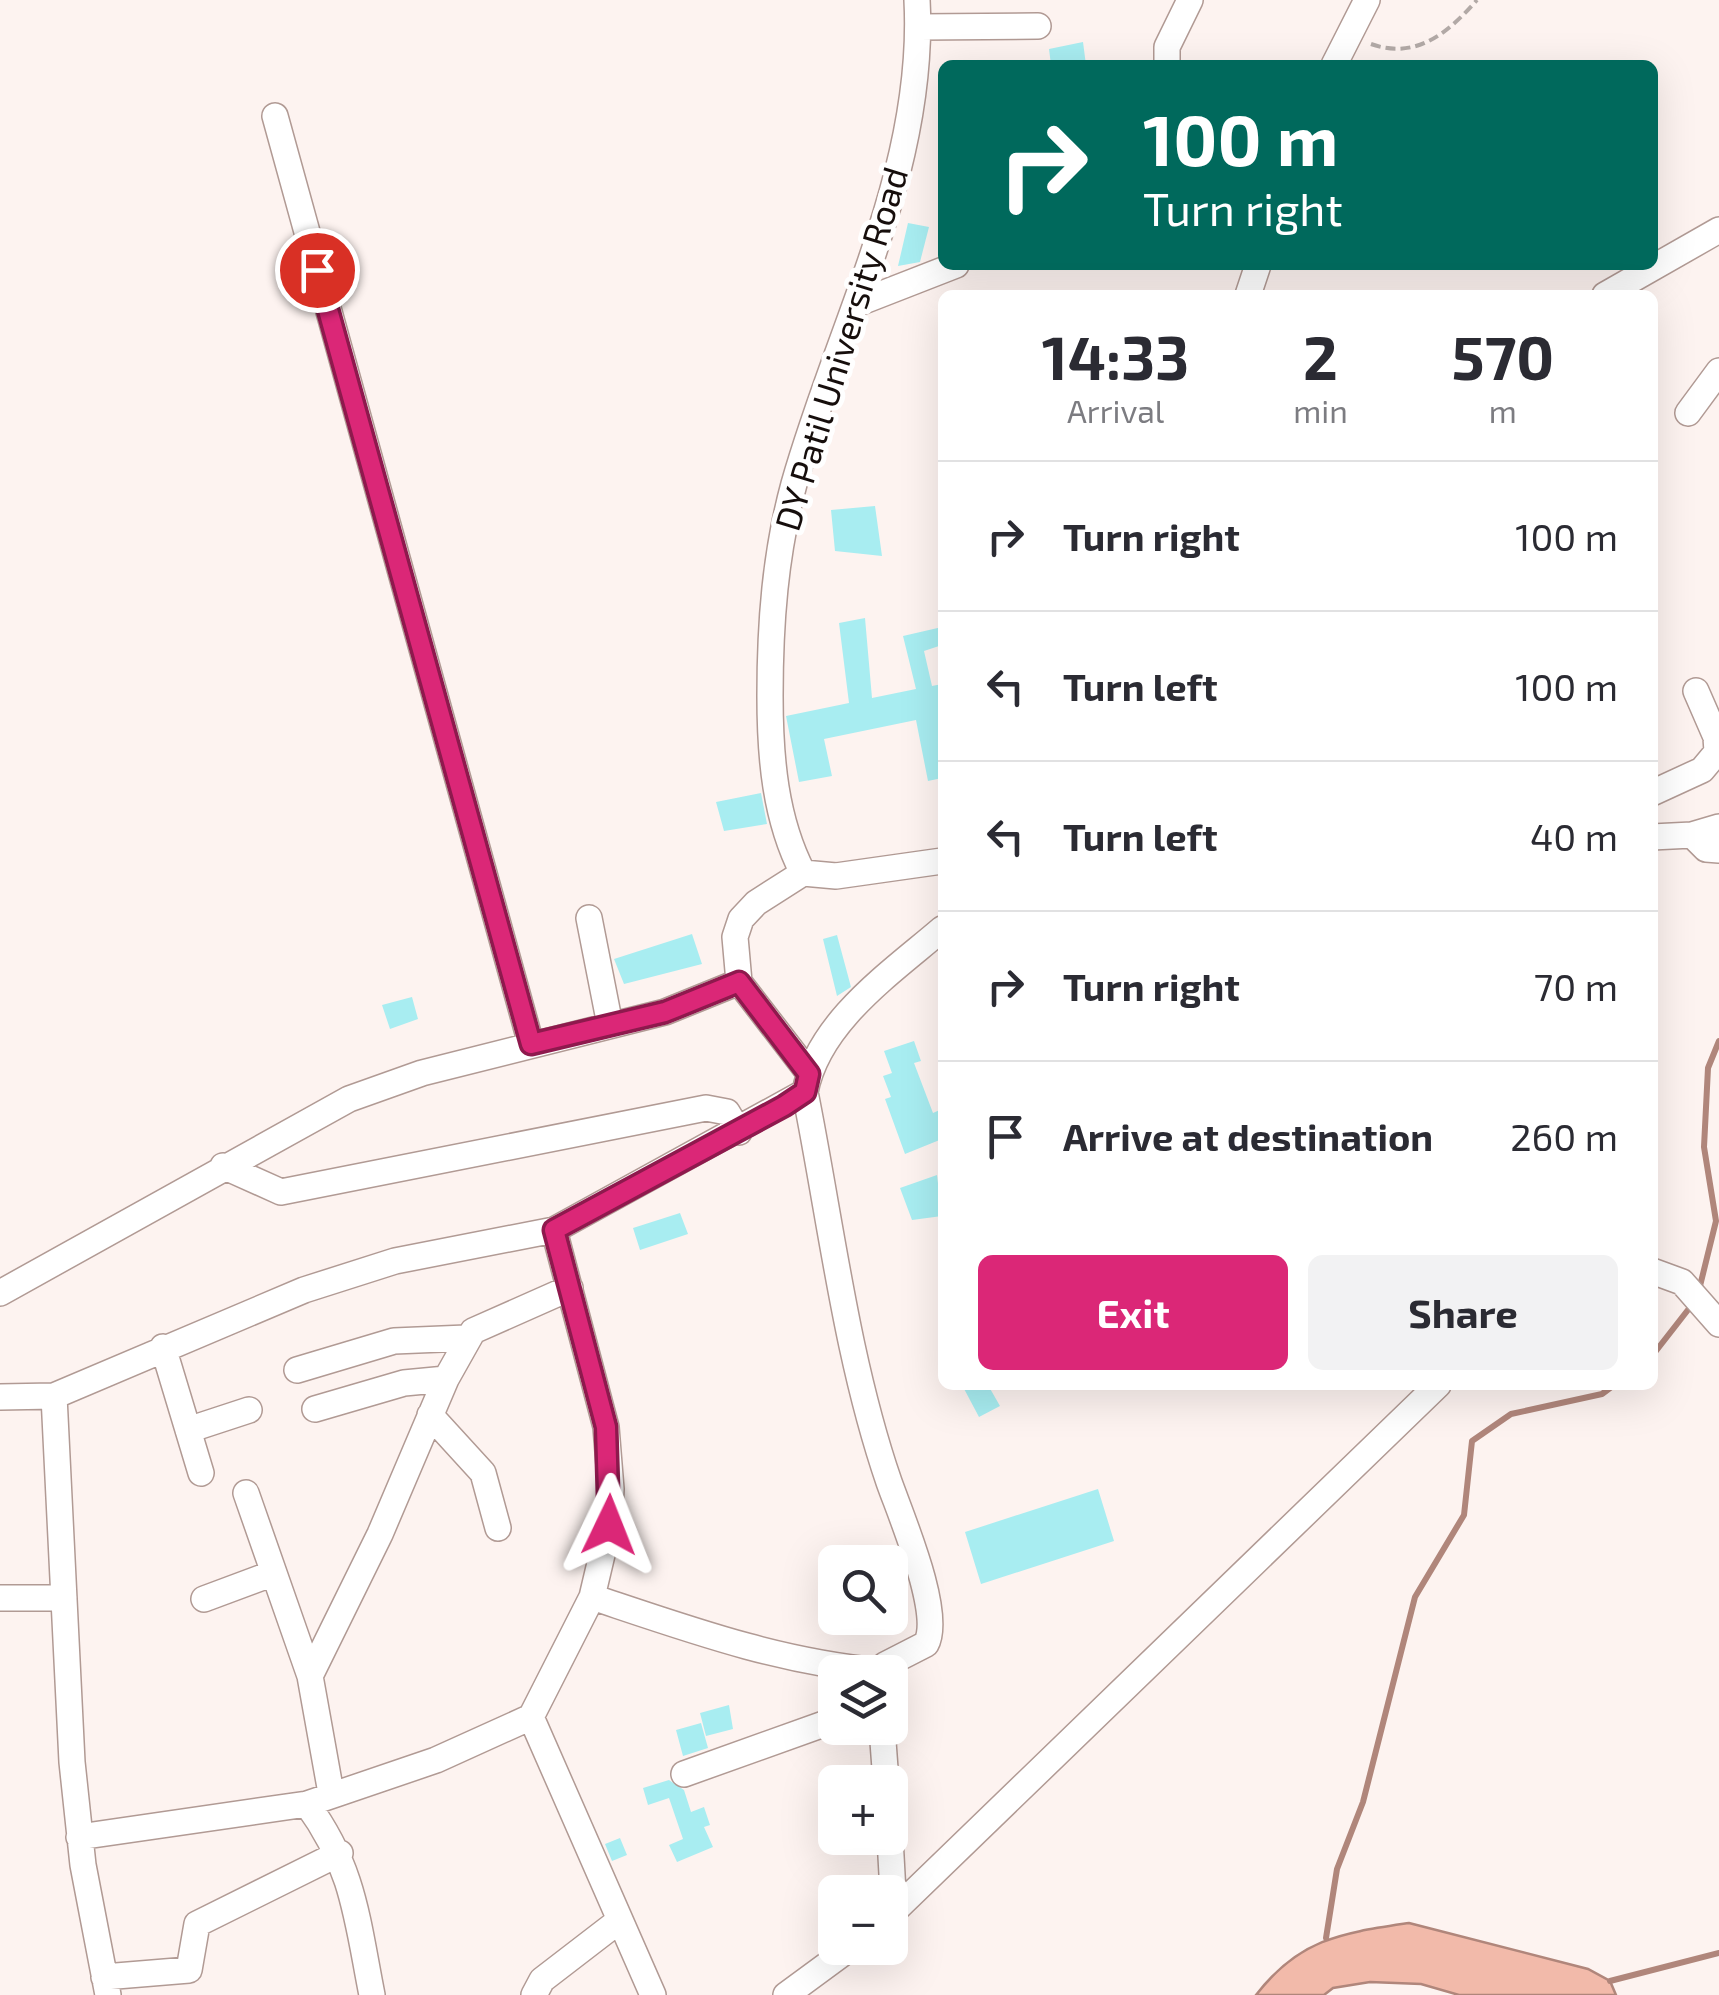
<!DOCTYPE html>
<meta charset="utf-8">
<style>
body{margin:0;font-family:"Exo 2",sans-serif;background:#f2f2f3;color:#2b2b33;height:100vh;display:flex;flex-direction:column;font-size:38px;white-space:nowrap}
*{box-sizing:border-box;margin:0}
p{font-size:32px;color:#7c7c81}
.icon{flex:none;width:55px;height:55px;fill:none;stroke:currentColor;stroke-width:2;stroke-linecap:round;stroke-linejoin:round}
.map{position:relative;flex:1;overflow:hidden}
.details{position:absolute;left:938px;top:290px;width:720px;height:1100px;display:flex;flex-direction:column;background:#fff;border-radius:15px;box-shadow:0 10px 40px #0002}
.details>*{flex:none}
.hud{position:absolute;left:938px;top:60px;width:720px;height:210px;border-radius:15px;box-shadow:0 10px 40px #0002;background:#00695c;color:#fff;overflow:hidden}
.buttons{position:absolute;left:818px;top:1545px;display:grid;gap:20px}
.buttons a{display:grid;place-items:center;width:90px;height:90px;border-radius:15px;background:#fff;box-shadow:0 10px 40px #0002;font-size:50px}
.pin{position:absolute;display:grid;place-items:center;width:85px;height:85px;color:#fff;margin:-42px;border:5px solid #fff;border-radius:50%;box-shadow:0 2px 10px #0007}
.me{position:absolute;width:110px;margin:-55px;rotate:2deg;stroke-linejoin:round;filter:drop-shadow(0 0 8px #0008)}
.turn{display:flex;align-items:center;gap:35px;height:210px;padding:0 40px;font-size:45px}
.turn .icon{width:130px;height:130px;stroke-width:2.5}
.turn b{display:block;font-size:70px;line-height:85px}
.eta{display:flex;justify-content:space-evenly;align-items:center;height:170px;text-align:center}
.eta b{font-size:60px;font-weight:700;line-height:70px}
.button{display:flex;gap:20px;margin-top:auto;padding:20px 40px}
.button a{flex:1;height:115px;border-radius:15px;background:#db2777;color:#fff;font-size:40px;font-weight:700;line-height:115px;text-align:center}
.button a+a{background:#f2f2f3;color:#2b2b33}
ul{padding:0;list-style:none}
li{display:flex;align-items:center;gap:30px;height:150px;padding:0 40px;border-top:2px solid #e1e1e2}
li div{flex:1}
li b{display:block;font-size:38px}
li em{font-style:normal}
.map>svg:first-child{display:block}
.water{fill:#f2baaa;stroke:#b0867b;stroke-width:2.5}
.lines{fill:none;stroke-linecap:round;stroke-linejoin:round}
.stream{stroke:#b0867b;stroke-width:6}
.building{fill:#a8edf1}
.minor-casing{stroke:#b19a94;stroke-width:28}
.path{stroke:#b2a9a6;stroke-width:4;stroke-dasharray:10 5;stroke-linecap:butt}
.minor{stroke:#fff;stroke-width:25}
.route-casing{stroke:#8e194d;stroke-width:25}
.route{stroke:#db2777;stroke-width:18}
.labels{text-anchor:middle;stroke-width:10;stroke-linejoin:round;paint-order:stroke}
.street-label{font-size:35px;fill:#160e0c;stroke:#fff}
</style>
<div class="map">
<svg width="1719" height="1995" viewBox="0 0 1719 1995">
<rect width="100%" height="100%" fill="#fdf3f0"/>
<path class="water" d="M1409,1923L1588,1969L1610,1981L1616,1995H1459L1421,1984L1370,1982L1333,1988L1324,1995H1256C1300,1938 1343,1933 1409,1923Z"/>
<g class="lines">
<path class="stream" d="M1699,1290L1716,1221L1704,1147L1708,1068L1719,1041
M1652,1356L1691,1306
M1326,1938L1337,1869L1363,1802L1415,1597L1464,1515L1472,1441L1511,1414L1602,1394L1614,1385
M1610,1981L1719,1953"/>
</g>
<path class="building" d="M1083,42L1086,65H1051L1049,49Z
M908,223L929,227L920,262L898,266Z
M875,506L882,556L835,551L831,510Z
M865,618L872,698L916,689L903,636L942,627V645L924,651L932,686L942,684V778L928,781L916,720L824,739L832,776L799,782L786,716L849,703L839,623Z
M761,793L767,824L724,831L716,802Z
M692,934L702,964L624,984L614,959Z
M837,935L851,987L837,996L823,939Z
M412,997L418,1019L390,1029L382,1005Z
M914,1041L921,1061L914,1063L933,1113L942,1109V1139L905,1154L885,1099L891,1097L883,1076L892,1073L884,1051Z
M937,1175L942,1216L912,1220L900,1188Z
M680,1213L688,1234L640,1250L633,1228Z
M962,1385H988L1000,1406L979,1417Z
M1098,1489L1114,1541L981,1584L965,1532Z
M729,1705L733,1729L706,1736L700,1713Z
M701,1723L708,1748L683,1756L676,1730Z
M669,1780L684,1790L691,1812L704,1807L710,1825L704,1827L713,1847L677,1862L669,1845L683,1839L669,1798L648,1805L643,1788Z
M620,1838L627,1855L612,1861L605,1844Z"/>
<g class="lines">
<g class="minor-casing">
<path id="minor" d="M919,27L1038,26
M1167,65V47L1190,0
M1334,65L1367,0
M275,116L531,1044
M1248,295L1258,265
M1605,295L1719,230
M856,304L956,265
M1688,413L1719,371
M1652,793L1702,770L1717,752L1716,737L1696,691
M1692,835L1706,849L1719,850
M1652,837L1692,835L1719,827
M803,873C775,819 770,757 770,696C770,624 775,554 794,484C839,324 926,170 917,0
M589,918L610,1025
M739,982L735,937L741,919L756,903L803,873L836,876L942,861
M223,1166L281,1192L706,1108L727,1112L739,1132
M1652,1271L1682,1282L1719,1324
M0,1293L349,1099L422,1073L665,1012L739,982L809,1073
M163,1347L201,1473
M297,1370L394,1341L466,1338
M0,1397L54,1396
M315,1409L404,1383L446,1379
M430,1415L483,1473L498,1528
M188,1430L249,1410
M246,1493L310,1676
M592,1597C688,1629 779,1662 880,1671
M0,1598H64
M204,1599L274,1573
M880,1672L885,1665L926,1644C943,1614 901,1516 889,1482C846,1357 831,1222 805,1092C818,1022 892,972 942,929
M531,1717L653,1995
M882,1728L886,1782
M684,1774L835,1720
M331,1793L310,1676L380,1534L446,1379L473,1331L570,1288
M307,1804C354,1868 357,1919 372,1995
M79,1837L307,1804L436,1760L531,1717L592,1597L609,1525L611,1489L606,1427L554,1230
M890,1838L894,1911
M890,1915L1438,1385
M104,1977L189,1970L197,1924L340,1853
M108,1995L83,1865L72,1762L54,1396L304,1290L395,1261L554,1230L805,1092
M534,1995L542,1980L620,1920
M786,1995L850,1948"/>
</g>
<path class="path" d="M1371,44C1416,60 1448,33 1477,0"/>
<use href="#minor" class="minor"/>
</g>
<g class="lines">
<g class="route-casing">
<path id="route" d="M317,270L531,1044L665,1012L739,982L809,1074L805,1092L784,1106L554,1230L606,1427L609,1525"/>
</g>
<use href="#route" class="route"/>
</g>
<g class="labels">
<g class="street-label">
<text transform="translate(842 349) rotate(-73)" y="12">DY Patil University Road</text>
</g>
</g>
</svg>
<div class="buttons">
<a><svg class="icon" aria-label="search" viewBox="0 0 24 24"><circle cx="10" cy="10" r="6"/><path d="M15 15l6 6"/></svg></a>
<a><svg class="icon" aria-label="layers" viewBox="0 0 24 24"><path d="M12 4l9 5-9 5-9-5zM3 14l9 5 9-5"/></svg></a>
<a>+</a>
<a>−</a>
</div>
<div class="pin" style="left:317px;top:270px;background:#d93025"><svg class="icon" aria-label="arrive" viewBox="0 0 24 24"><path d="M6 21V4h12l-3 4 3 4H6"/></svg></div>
<svg class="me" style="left:609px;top:1525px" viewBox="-20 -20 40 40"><path d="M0-17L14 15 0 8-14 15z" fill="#db2777" stroke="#fff" stroke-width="4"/></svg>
<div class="hud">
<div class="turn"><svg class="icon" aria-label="right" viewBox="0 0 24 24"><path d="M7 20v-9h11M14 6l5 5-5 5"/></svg><div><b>100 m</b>Turn right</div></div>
</div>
<section class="details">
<div class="eta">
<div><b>14:33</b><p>Arrival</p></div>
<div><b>2</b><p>min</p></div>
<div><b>570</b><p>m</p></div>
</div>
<ul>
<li><svg class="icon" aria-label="right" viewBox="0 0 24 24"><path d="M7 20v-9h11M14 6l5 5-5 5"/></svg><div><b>Turn right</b></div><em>100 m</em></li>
<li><svg class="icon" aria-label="left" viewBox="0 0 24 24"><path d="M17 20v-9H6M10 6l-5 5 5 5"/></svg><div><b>Turn left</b></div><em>100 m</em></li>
<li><svg class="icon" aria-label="left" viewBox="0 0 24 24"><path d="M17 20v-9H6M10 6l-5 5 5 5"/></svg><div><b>Turn left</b></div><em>40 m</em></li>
<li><svg class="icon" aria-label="right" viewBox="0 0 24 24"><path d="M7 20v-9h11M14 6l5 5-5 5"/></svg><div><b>Turn right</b></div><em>70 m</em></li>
<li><svg class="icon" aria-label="arrive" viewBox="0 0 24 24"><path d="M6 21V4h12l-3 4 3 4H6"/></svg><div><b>Arrive at destination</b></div><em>260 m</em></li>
</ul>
<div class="button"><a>Exit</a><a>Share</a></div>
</section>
</div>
